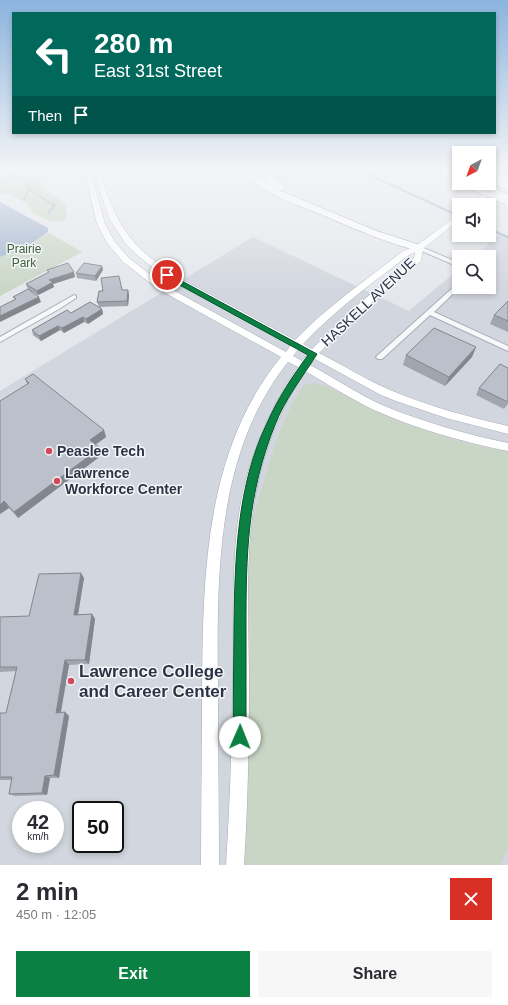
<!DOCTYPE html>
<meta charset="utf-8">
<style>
body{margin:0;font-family:Arial,sans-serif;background:#f7f7f7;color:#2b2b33;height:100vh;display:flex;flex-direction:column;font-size:15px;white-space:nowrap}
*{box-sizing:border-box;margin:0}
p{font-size:13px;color:#7c7c81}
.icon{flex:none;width:22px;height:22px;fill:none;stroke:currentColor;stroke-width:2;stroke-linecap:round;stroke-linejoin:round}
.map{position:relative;height:865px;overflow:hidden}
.drawer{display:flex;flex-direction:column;background:#fff;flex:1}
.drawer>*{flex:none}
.guide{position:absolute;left:12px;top:12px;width:484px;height:122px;border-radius:0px;box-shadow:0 2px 6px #0003;background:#00695c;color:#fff;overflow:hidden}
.needle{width:26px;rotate:221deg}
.tools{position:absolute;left:452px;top:146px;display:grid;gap:8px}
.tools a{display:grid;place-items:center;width:44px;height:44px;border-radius:0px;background:#fff;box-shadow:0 2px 6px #0003;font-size:20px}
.speed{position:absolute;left:12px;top:801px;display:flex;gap:8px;font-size:20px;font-weight:700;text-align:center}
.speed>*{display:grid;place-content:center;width:52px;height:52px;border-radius:50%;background:#fff;box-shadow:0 2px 6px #0003;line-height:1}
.speed small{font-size:10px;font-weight:400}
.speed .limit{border:2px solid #111;border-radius:6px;background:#fff;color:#111}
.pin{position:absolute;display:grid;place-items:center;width:34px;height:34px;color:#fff;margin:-17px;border:2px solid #fff;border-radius:50%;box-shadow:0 1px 4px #0007}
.me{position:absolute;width:44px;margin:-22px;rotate:1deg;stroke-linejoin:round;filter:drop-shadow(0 0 3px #0008)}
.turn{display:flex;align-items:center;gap:14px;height:84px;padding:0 16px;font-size:18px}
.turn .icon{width:52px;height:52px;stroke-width:2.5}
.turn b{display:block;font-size:28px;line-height:34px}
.then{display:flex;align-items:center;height:38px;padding:0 16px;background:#0003;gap:8px;font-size:15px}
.round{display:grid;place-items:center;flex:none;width:42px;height:42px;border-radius:0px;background:#f7f7f7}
.overview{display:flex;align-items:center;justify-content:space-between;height:68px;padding:0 16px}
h1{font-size:24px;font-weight:600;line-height:30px}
.primary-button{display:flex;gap:8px;margin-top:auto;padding:8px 16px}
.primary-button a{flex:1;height:46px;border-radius:0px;background:#0b8043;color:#fff;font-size:16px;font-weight:600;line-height:46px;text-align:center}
.primary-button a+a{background:#f7f7f7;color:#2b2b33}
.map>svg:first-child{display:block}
.built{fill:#d2d6de;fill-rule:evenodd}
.green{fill:#c9d6c5}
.water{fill:#9fb4cc}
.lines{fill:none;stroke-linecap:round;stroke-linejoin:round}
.stream{stroke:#9fb4cc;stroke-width:2}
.minor-casing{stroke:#a9aeb7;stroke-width:2}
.secondary-casing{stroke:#a9aeb7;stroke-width:1}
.motorway-casing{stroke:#8b94a3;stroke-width:1}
.minor{fill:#f7f8fa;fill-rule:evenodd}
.secondary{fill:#fff;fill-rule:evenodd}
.motorway{fill:#fff;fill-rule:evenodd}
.motorway-bridge-casing{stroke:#8b94a3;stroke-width:11;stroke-linecap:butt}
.motorway-bridge{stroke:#fff;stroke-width:10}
.wall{fill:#a1a5ae}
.shaded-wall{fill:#83868d}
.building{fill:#bbc0ca;stroke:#83868d}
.route{fill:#0b8043;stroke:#07532c}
.poi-dot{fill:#d1495b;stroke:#f4f6f9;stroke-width:1.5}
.labels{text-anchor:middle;stroke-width:3;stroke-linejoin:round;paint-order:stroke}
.far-park-label{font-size:12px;fill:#3f6138;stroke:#f4f6f9}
.street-label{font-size:14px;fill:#2b3445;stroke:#f4f6f9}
.poi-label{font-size:14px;font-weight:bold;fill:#2b3445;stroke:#f4f6f9;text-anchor:start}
.near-poi-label{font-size:17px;font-weight:bold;fill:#2b3445;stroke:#f4f6f9;text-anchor:start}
</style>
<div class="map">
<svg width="508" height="865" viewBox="0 0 508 865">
<rect width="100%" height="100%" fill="#e4e7ec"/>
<path class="built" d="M500,234L508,238V865H0V391L253,237L409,311L459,269V287H489V257H473ZM21,810H55V844H21ZM81,810H115V844H81Z"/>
<path class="green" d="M0,170H39L42,173L38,180L47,191L65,204L67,215L65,220L60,222L51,221L38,216L31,211L28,204L7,193L2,195L0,194Z
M0,215L38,238L49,233L82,252L0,296Z
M314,383L329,387L371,409L409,425L466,443L508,452V848L500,865H242L244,722L250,647L248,576L252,521L275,444L288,412L300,390L305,385Z"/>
<path class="water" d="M0,202L48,228V232L29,245L0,257Z"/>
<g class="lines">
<path class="stream" d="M11,170L9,174L14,177L29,180L26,183L30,187L24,200
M359,170L459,216
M0,182L14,177
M29,189L48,202L55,205L48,213
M489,229L508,237"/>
<g class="minor-casing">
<path id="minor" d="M419,246L459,263V267L417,249V247Z
M459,283V287H460L434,312L508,346V351L430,315L382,359H378L376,357L378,355L457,284Z
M74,295L76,296V298L59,309L0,342V337Z"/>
</g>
<g class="secondary-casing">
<path id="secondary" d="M84,170H90L105,224L115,242L129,258L164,285L286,352L291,345L164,277L136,254L125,243L109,218L93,170H99C116,223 125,240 170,273L295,340L319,317L347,294L403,251L416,246L459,214V220L423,249L421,261L360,312L319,353C343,365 366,380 390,390C428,406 468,417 508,426V434L446,418L396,401L381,395L315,359L310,365C334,378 358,394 382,405C423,422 465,434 508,443V451C463,442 417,429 374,410C351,399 328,384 305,371C239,473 248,562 249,677C249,740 248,803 244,865H226C230,803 232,740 233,678C234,631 232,585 236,539C241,476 263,418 298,367L288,362C214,455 217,580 218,692C218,750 219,807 219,865H201C201,807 202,750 202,692C203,577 204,451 281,357L158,289L123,262L107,243L97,224ZM415,252L414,258L354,308L312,349L303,344C335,310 372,283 409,255ZM298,349L307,355L302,361L293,356Z
M508,175V180L477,205H469Z"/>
</g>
<g class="motorway-casing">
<path id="motorway" d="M242,170H252L275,188L267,182L261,170H270L274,178L286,188L284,190H279L377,231L423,246L424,248L419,251C387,243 357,230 327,217C298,205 263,196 242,170Z
M433,170H445L459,177V183Z"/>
</g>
<use href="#minor" class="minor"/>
<use href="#secondary" class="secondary"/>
<use href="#motorway" class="motorway"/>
<g class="motorway-bridge-casing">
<path id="motorway-bridge" d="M489,177L508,185
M467,183L508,200"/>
</g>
<use href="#motorway-bridge" class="motorway-bridge"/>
</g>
<path class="wall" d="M102,266L103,270L96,281L77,278L76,273Z
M47,270L75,277L53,284L54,287L38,295L28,289L26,284L48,273Z
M122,290L129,295L128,306L99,307L97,302Z
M508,301V332L490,324L494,315Z
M102,309L103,314L88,324L84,322L64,333L60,330L41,341L33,335L32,330L71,313Z
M476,347L472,357L445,386L403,365L406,355Z
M500,364L508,404L504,409L476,395L479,388Z
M25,379L104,430L106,437L95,445L102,455L18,518L9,508L0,514L27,384Z
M84,578L78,615L92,614L95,619L89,664L69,665L61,712H65L69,716L59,778H50L47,795L15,796L9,794L12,780H0V713H6L16,671L0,672V617L29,616Z"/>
<path class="shaded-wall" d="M102,266L103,270L96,281L95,276Z
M74,272L75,277L53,284L54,287L38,295L37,291L49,280Z
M128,290L129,295L128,306L127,301Z
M39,297L41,302L0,322V316Z
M102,309L103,314L88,324L86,319Z
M83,317L84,322L64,333L62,328Z
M58,326L60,330L41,341L39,336Z
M476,347L472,357L445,386L449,377Z
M104,430L106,437L92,447L90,440Z
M100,448L102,455L18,518L14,512Z
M4,501L9,508L0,514V505Z
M81,573L84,578L77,620L74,615Z
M92,614L95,619L89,664L85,660Z
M65,660L69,665L60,716L56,713Z
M65,712L69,716L59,778L54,775Z
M45,776L50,778L47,795L42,793Z"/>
<path class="building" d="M68,263L74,272L49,280L53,282L37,291L26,284L49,272L47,270Z
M84,263L102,266L95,276L76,273Z
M119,276L122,290H128L127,301L97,302L99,291H103L101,278Z
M28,289L39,297L0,316V307L16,299L13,297Z
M508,301V321L494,315Z
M90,302L102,309L86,319L83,317L62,328L58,326L39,336L32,330L67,310L71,313Z
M434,328L476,347L449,377L406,355Z
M500,364L508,368V402L479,388Z
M33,374L104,430L90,440L100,448L14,512L4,501L0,505V401L29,383L25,379Z
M81,573L74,615L92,614L85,660H65L56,713L65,712L54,775L45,776L42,793L9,794L12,777H0V713H6L17,667H0V617L29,616L39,574Z"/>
<linearGradient id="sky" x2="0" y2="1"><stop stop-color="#8bb4dd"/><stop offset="0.58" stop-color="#f3f4f6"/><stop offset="1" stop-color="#f3f4f6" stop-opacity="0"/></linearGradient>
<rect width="508" height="292" fill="url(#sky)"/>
<path class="route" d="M167,273L317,354C302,378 285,399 275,425C247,494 246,555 246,628C246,664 246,701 246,737L244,742L240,744L235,742L233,737C233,700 234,662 234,625C235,557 237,485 267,423C278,398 292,377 308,355L165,277V274Z"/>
<g class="poi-dot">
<circle cx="49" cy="451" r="4"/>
<circle cx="57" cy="481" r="4"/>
<circle cx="71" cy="681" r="4"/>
</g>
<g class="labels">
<g class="far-park-label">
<text x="24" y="253">Prairie<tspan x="24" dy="14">Park</tspan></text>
</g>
<g class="street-label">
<text transform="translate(368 302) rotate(-43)" y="5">HASKELL AVENUE</text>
</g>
<g class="poi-label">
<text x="57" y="456">Peaslee Tech</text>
<text x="65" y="478">Lawrence<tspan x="65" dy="16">Workforce Center</tspan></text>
</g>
<g class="near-poi-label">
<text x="79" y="677">Lawrence College<tspan x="79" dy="20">and Career Center</tspan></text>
</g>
</g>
</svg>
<div class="tools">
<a><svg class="needle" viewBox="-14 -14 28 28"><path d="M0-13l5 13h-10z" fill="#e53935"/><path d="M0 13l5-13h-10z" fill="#7c7c81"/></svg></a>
<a><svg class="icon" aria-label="sound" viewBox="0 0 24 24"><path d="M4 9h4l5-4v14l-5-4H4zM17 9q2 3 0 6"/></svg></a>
<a><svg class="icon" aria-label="search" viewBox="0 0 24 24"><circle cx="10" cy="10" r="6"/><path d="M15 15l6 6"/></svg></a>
</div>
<div class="speed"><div>42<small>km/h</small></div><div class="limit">50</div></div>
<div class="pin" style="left:167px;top:275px;background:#d93025"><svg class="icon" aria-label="arrive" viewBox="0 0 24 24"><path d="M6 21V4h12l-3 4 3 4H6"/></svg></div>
<svg class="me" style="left:240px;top:737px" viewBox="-20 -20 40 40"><circle r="19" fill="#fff"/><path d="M0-13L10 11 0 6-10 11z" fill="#0b8043"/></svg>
<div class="guide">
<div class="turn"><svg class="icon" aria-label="left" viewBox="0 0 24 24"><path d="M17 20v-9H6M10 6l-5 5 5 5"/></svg><div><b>280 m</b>East 31st Street</div></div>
<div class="then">Then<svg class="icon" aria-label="arrive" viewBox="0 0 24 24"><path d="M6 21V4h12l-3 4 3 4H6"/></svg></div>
</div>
</div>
<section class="drawer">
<div class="overview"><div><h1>2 min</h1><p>450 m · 12:05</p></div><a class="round" style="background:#d93025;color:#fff"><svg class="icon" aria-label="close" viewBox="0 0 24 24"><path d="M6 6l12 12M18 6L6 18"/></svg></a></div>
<div class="primary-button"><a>Exit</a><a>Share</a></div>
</section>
